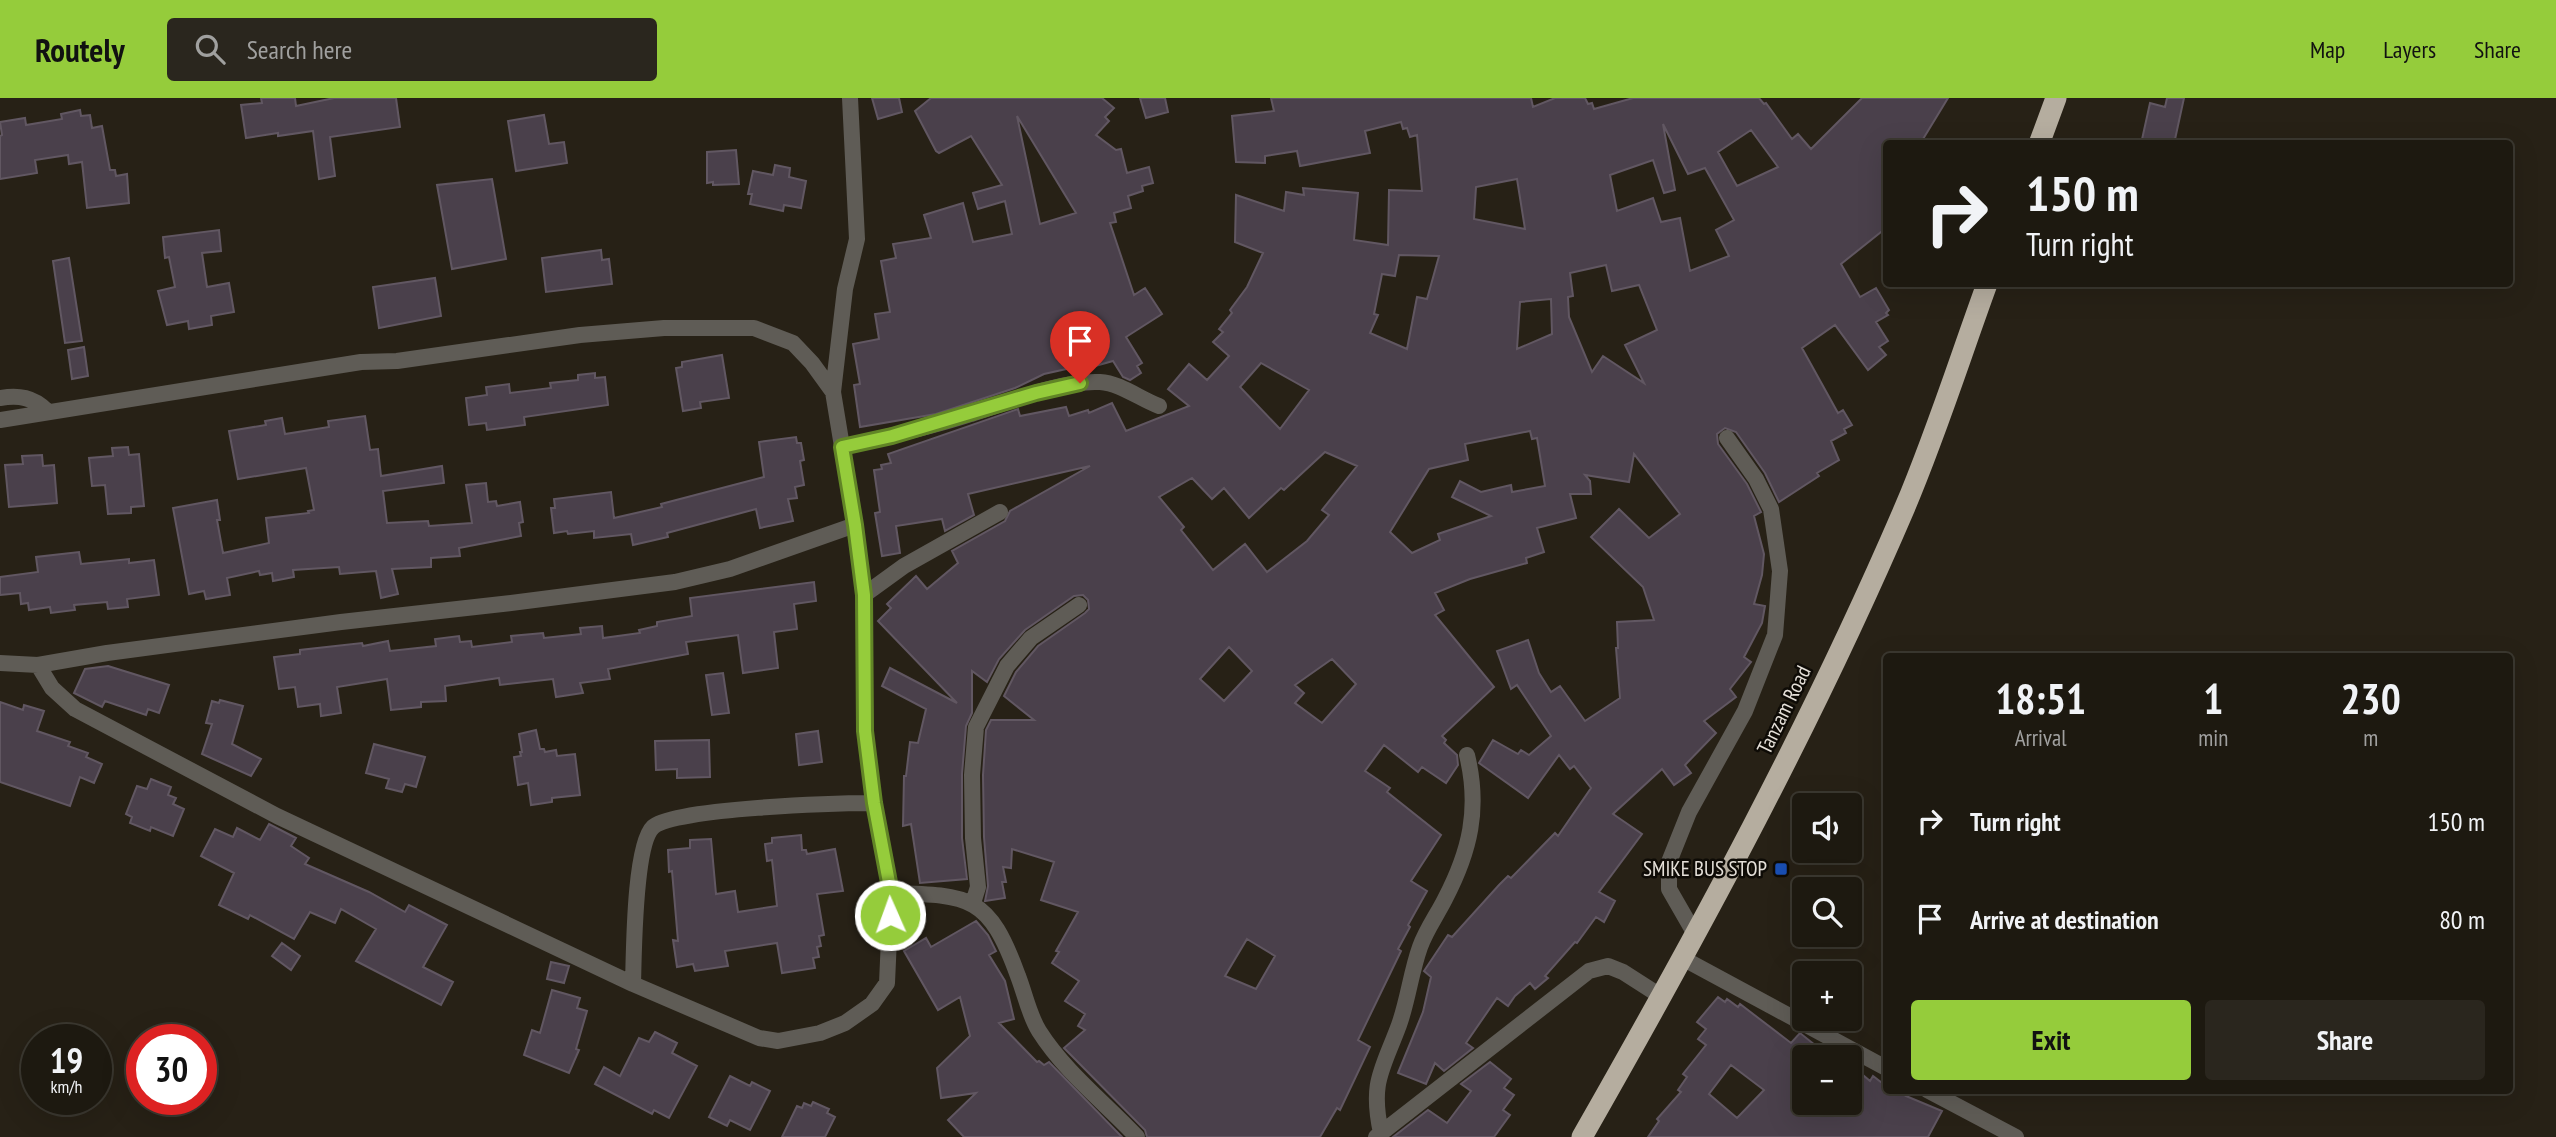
<!DOCTYPE html>
<meta charset="utf-8">
<style>
body{margin:0;font-family:"PT Sans Narrow",sans-serif;background:#2a261e;color:#f1f3f6;height:100vh;display:flex;flex-direction:column;font-size:26px;white-space:nowrap}
*{box-sizing:border-box;margin:0}
p{font-size:23px;color:#a0a09f}
.icon{flex:none;width:38px;height:38px;fill:none;stroke:currentColor;stroke-width:2;stroke-linecap:round;stroke-linejoin:round}
.map{position:relative;flex:1;overflow:hidden}
.details{position:absolute;left:1883px;top:555px;width:630px;height:441px;display:flex;flex-direction:column;background:#1d1910;border-radius:7px;box-shadow:0 7px 28px #0002,0 0 0 2px #3b3830}
.details>*{flex:none}
.hud{position:absolute;left:1883px;top:42px;width:630px;height:147px;border-radius:7px;box-shadow:0 7px 28px #0002,0 0 0 2px #3b3830;background:#1d1910;color:#f1f3f6;overflow:hidden}
.tools{position:absolute;left:1792px;top:695px;display:grid;gap:14px}
.tools a{display:grid;place-items:center;width:70px;height:70px;border-radius:7px;background:#1d1910;box-shadow:0 7px 28px #0002,0 0 0 2px #3b3830;font-size:35px}
.speed{position:absolute;left:21px;top:926px;display:flex;gap:14px;font-size:35px;font-weight:700;text-align:center}
.speed>*{display:grid;place-content:center;width:91px;height:91px;border-radius:50%;background:#1d1910;box-shadow:0 7px 28px #0002,0 0 0 2px #3b3830;line-height:1}
.speed small{font-size:18px;font-weight:400}
.speed .limit{border:10px solid #d22;background:#fff;color:#111}
.pin{position:absolute;display:grid;place-items:center;width:60px;height:60px;color:#fff;margin:-72px -30px;border-radius:50% 50% 50% 0;rotate:-45deg;box-shadow:0 0 7px #0007}
.pin .icon{rotate:45deg}
.me{position:absolute;width:77px;margin:-38px;rotate:358deg;stroke-linejoin:round;filter:drop-shadow(0 0 5px #0008)}
.turn{display:flex;align-items:center;gap:24px;height:147px;padding:0 28px;font-size:32px}
.turn .icon{width:91px;height:91px;stroke-width:2.5}
.turn b{display:block;font-size:49px;line-height:60px}
.eta{display:flex;justify-content:space-evenly;align-items:center;height:119px;text-align:center}
.eta b{font-size:42px;font-weight:600;line-height:49px}
.button{display:flex;gap:14px;margin-top:auto;padding:14px 28px}
.button a{flex:1;height:80px;border-radius:7px;background:#95cc3b;color:#111;font-size:28px;font-weight:600;line-height:80px;text-align:center}
.button a+a{background:#2a261e;color:#f1f3f6}
ul{padding:0;list-style:none}
li{display:flex;align-items:center;gap:21px;height:98px;padding:0 28px}
li div{flex:1}
li b{display:block;font-size:26px}
li em{font-style:normal}
header{display:flex;align-items:center;gap:42px;box-sizing:border-box;height:98px;padding:0 35px;background:#95cc3b;color:#111}
header strong{font-size:33px}
nav{display:flex;gap:38px;margin-inline-start:auto;font-size:24px}
.search{width:490px;height:63px;background:#2a261e;display:flex;align-items:center;gap:18px;box-sizing:border-box;padding:0 24px;border-radius:7px;color:#a0a09f;font-size:26px}
.map>svg:first-child{display:block}
.building{fill:#4a404b;stroke:#615762;stroke-width:2;fill-rule:evenodd}
.lines{fill:none;stroke-linecap:round;stroke-linejoin:round}
.street{stroke:#5f5c56;stroke-width:16}
.highway{stroke:#b5ad9f;stroke-width:21}
.route-casing{stroke:#618526;stroke-width:18}
.route{stroke:#95cc3b;stroke-width:12}
.transit-dot{fill:#1a4fb4;stroke:#0e0b06;stroke-width:2.5}
.labels{text-anchor:middle;stroke-width:5;stroke-linejoin:round;paint-order:stroke}
.street-label{font-size:21px;fill:#e4dfd8;stroke:#0e0b06}
.poi-label{font-size:21px;fill:#e4dfd8;stroke:#0e0b06;text-anchor:end}
</style>
<header>
<strong>Routely</strong>
<div class="search"><svg class="icon" aria-label="search" viewBox="0 0 24 24"><circle cx="10" cy="10" r="6"/><path d="M15 15l6 6"/></svg>Search here</div>
<nav><a>Map</a><a>Layers</a><a>Share</a></nav>
</header>
<div class="map">
<svg width="2556" height="1039" viewBox="0 0 2556 1039">
<rect width="100%" height="100%" fill="#272116"/>
<path class="building" d="M261,0H295L296,8L334,0H396L400,29L330,39L335,78L319,81L313,33L278,38V35L246,40L241,7L262,5Z
M872,0H899L902,14L878,21Z
M931,0H1102L1114,10L1105,19L1109,23L1096,37L1116,52L1121,51L1127,75L1149,69L1153,85L1142,88L1143,93L1128,98L1131,110L1114,115L1116,124L1110,125L1134,197L1145,190L1162,216L1126,239L1142,265L1137,268L1141,275L1130,282L1123,279L1113,263L1081,272L1080,268L1044,276L1015,290L936,316L860,329L854,287L860,286L853,246L879,241L875,216L890,214L881,163L896,160L893,146L931,140L924,117L963,105L973,144L1012,136L1005,103L978,111L973,95L1002,87L971,38L939,55L936,53L915,13ZM1017,18L1076,115L1040,126Z
M1140,0H1165L1168,14L1146,20Z
M1271,0H1531L1533,9L1555,0H1585L1588,6L1592,5L1594,11L1633,0H1759L1764,6L1766,5L1792,41L1798,36L1811,51L1862,0H1948L1920,46H1886V130L1841,166L1860,199L1876,190L1889,212L1886,215L1888,217L1876,224L1888,243L1879,249L1886,257L1868,272L1835,227L1802,250L1838,315L1843,312L1852,327L1844,331L1846,335L1831,343L1839,362L1817,375L1819,378L1779,404L1765,375L1736,334L1725,330L1717,336L1718,346L1747,386L1761,414L1754,418L1764,456L1762,477L1754,506L1765,508L1762,525L1744,559L1751,564L1730,591L1736,599L1704,623L1716,635L1685,667L1691,675L1674,687L1662,671L1613,716L1642,736L1599,794L1615,803L1604,824L1596,819L1577,845L1575,844L1545,878L1548,880L1535,891L1530,885L1515,898L1508,908L1497,900L1466,945L1473,950L1444,973L1435,965L1426,986L1398,975L1423,914L1431,879L1424,873L1448,837L1452,839L1499,787L1508,778L1511,780L1555,735L1558,738L1591,690L1574,668L1570,671L1559,657L1528,700L1479,665L1493,642L1518,656L1521,652L1529,657L1551,638L1517,587L1511,591L1497,553L1528,542L1539,575L1551,594L1560,588L1585,623L1620,600L1616,550H1618L1617,524L1654,522L1643,489L1591,439L1619,411L1649,440L1680,416L1634,356L1629,384L1585,377L1590,383L1591,396H1570L1576,420L1537,430L1544,454L1526,460L1527,465L1470,481L1435,495L1444,512L1435,517L1494,589L1442,638L1446,642L1444,645L1457,657L1458,667L1446,685L1422,669L1418,674L1384,647L1365,673L1390,690L1387,694L1441,737L1411,783L1427,793L1408,827L1410,829L1398,851L1401,853L1358,942L1370,949L1340,1012L1337,1010L1320,1039H1147L1145,1032L1064,950L1085,932L1078,928L1085,916L1065,903L1079,883L1052,865L1059,854L1056,853L1078,814L1041,802L1054,764L1012,751L1011,770L1003,769L1006,784H1002L1005,800L985,803L988,788L984,739L983,677L986,632L991,622H1034L1004,598L1016,574L1038,548L1085,515L1089,511L1088,502L1083,497L1074,498L1025,532L999,561L987,584L972,573V615L966,628L962,676V740L967,781L920,785L911,726L903,728L904,678H906L910,644L918,645L926,611L882,588L890,570L957,605L878,523L891,510L887,506L916,478L927,491L958,465L952,453L1005,423L1010,413L1090,368L968,396L974,417L945,433L942,421L896,428L900,455L882,458L875,415L880,414L874,372L882,371L881,367L891,365L888,356L1018,311L1020,318L1066,309L1069,318L1088,312L1089,315L1112,305L1126,333L1189,308L1168,291L1189,266L1207,282L1229,258L1213,244L1223,234L1219,231L1232,215L1230,212L1247,189L1263,155L1235,144L1236,97L1284,113L1286,94L1304,97L1303,90L1358,95L1354,142L1388,147L1389,92L1422,93L1417,37L1410,39L1407,30L1403,31L1401,24L1365,33L1370,55L1300,68L1297,53L1265,58V65L1236,64L1232,18L1274,13ZM1663,26L1688,76L1705,70L1734,122L1716,132L1729,158L1690,173L1680,120L1661,124L1653,100L1617,113L1610,77L1653,62L1664,95L1675,92ZM1751,32L1778,69L1737,88L1718,54ZM1517,81L1525,131L1474,121L1476,89ZM1399,157L1439,158L1427,201L1417,199L1407,251L1370,235L1378,217L1374,216L1382,176L1395,178ZM1606,167L1612,193L1639,187L1657,232L1625,247L1644,285L1603,258L1592,274L1569,219L1568,199L1573,198L1570,175ZM1551,201L1552,236L1517,251L1520,204ZM1261,265L1309,292L1280,331L1240,289ZM1530,333L1532,341L1537,340L1545,388L1512,394L1511,387L1481,394L1460,383L1452,399L1491,418L1438,436L1440,442L1412,455L1390,434L1429,371L1468,362L1465,346ZM1325,354L1357,368L1322,412L1329,417L1307,443L1267,474L1245,446L1213,472L1181,432L1184,429L1159,399L1192,380L1212,401L1224,390L1249,420L1281,390L1284,392ZM1229,549L1252,573L1224,603L1200,581ZM1332,561L1356,586L1322,625L1295,605L1304,595L1295,587ZM1247,841L1275,858L1256,891L1225,878Z
M2167,0H2184L2174,46H2141L2150,5L2165,9Z
M80,12L81,18L90,17L92,30L102,28L110,72H115L116,78L127,76L129,105L87,110L82,64L69,66L68,57L35,62L37,75L0,81V38L2,37L0,24L25,20L26,27L62,21L61,16Z
M544,17L549,46L564,44L567,65L516,73L508,23Z
M736,52L739,86L713,87V84L707,85V54Z
M775,67L790,70L789,79L806,83L801,110L784,107L783,113L750,106L752,96H748L753,73L773,77Z
M492,81L506,161L452,171L437,87Z
M219,132L221,153L202,155L207,189L229,185L234,214L211,218L212,227L189,231L188,223L167,227L158,193L175,189L169,159L165,160L163,139Z
M601,152L602,162L609,161L612,186L546,194L542,160Z
M69,160L82,243L65,245L53,163Z
M435,180L441,218L379,230L373,189Z
M84,249L88,278L72,281L68,252Z
M722,257L729,300L700,304L701,310L683,313L676,270L682,269V264Z
M595,275V280L605,279L608,307L524,319L525,327L487,332L486,325L469,327L466,300L487,297L486,289L509,286L510,295L551,290L550,285L578,282V277Z
M365,318L370,352L378,351L381,378L442,368L444,385L383,393L387,425L428,423L429,428L472,425L466,387L486,385L488,404L496,403L497,408L520,404L523,424L519,425L521,438L459,450L460,458L431,460V469L392,471L398,496L381,500L376,473L340,476L339,469L293,472L294,479L273,483L272,475L260,477L259,473L227,480L230,497L206,501L204,493L189,496L173,410L217,402L220,422H217L223,455L269,445L266,420L309,415L308,413L314,412L306,370L238,381L229,333L266,327L265,323L282,320L285,336L329,329L328,323Z
M796,339L797,345H801L804,362L800,363L804,387L795,389L797,400L788,401L793,423L760,430L756,411L667,435L668,439L633,447L631,436L594,440V433L568,436L567,433L554,435L551,410H555L554,401L611,394L614,420L662,409L661,406L764,379L759,344Z
M128,349L129,357L139,356L144,408L131,409V415L108,416L105,387L92,388L89,360L113,358L112,350Z
M42,357L43,368L54,367L57,405L9,409L5,367L23,366L22,358Z
M79,454L81,466L129,461V465L154,462L159,497L127,501L128,509L108,511L107,504L74,507L75,512L51,515L50,509L29,512L28,505L21,506L20,495L0,497V479L38,474L36,459Z
M814,484L816,503L794,506L797,531L774,534L778,570L743,575L738,537L686,544L688,556L608,571L610,581L580,585L583,595L556,599L553,581L500,587L499,580L445,588L446,603L421,604V609L391,612L387,581L337,589L341,615L321,618L320,606L298,609L295,589L279,591L274,559L300,556V552L362,545L363,548L388,543L390,553L436,548L435,541L459,538L460,544L471,543L472,549L512,544L511,538L543,535L544,540L581,536L580,530L602,528L603,540L640,535L639,532L657,528V524L692,518L690,500Z
M108,568L169,587L159,615L148,611L146,617L105,603L102,609L74,595L85,571Z
M723,575L729,615L712,617L706,577Z
M220,602L243,608L232,646L261,661L251,678L202,656L212,626L206,625L212,603L219,605Z
M0,604L23,612L24,607L44,613L37,633L70,644L68,648L88,655L86,659L102,666L94,685L80,679L70,708L0,684Z
M536,632L540,651H544L545,654L556,652L557,658L575,656L580,697L552,700V704L531,707L528,685L518,687L514,659L521,658L520,654H522L519,636Z
M818,633L822,664L799,667L796,636Z
M709,642L710,679L677,680V671L656,672L655,643Z
M374,646L425,659L416,689L405,686L402,694L386,690L389,681L366,675Z
M151,681L171,689L168,697L176,700L173,706L184,711L173,738L151,729L150,733L130,725L132,719L126,716L137,688L147,691Z
M269,726L296,740L291,748L309,760L305,766L369,794L405,814L409,807L447,827L423,869L453,884L441,907L356,863L376,831L341,811L335,825L310,814L294,841L250,817L248,821L219,807L234,775L201,758L215,731L233,739L237,730L260,742Z
M801,737L802,752H806L807,756L835,751L843,793L817,796L824,837L819,838L821,848L817,849L819,859L813,860L815,870L782,875L777,845L725,853L728,868L695,873L693,866L677,869L673,842L678,843L672,773L669,774L668,752L690,750V742L711,741L716,796L735,793L738,814L777,808L772,762L767,763L765,746L772,745V740Z
M976,823L988,837L996,853L989,857L1005,883L1014,921L999,925L1037,964L1039,963L1044,967L1049,964L1122,1039H964L948,1022L976,995L941,1000L937,970L970,938L960,899L938,912L904,853L926,840L931,849Z
M282,845L300,858L291,872L272,858Z
M551,864L569,868L564,885L547,881Z
M552,892L580,900L577,910L587,913L576,951L579,952L569,975L524,957L532,932L540,935Z
M1718,899L1725,904L1727,901L1738,909L1740,906L1791,945L1800,935L1830,959H1804V1004H1850V966L1870,983L1873,978L1886,988V992H1911L1906,998L1942,1013L1928,1039H1648L1659,1023L1657,1021L1681,994L1678,992L1687,979L1683,976L1706,947L1698,941L1706,931L1697,924ZM1731,967L1764,992L1737,1020L1709,996Z
M655,934L677,945L672,955L697,968L669,1020L654,1012L652,1016L595,986L604,969L620,978L639,940L649,944Z
M1490,964L1511,981L1504,990L1514,997L1503,1012L1510,1017L1494,1039H1393L1428,1012L1447,1025L1471,993L1461,986Z
M730,978L750,988L752,984L770,993L750,1032L730,1022L727,1028L709,1019Z
M813,1004L829,1011L827,1015L835,1019L825,1039H782L797,1008L802,1010L804,1005L811,1008Z"/>
<g class="lines">
<path class="street" d="M833,294L845,191L857,141L850,0
M0,300C19,297 33,299 47,313
M0,322L361,264L397,263L580,237L664,230H754L793,245L812,265L833,294L855,427L864,497L865,633L874,705L891,795L887,885L872,906L845,925L820,935L778,943L759,940L633,886L277,718L75,611L52,590L38,567
M842,349C885,339 929,330 971,316C1010,304 1060,282 1100,284C1120,285 1140,301 1159,308
M864,497L904,468L1000,414
M0,565L38,567L107,555L341,524L511,505L675,484L730,471L855,427
M891,795C971,797 989,798 1018,878C1025,896 1029,917 1039,933C1065,974 1104,1004 1137,1039
M973,805L978,789L973,740L972,677L976,629L1007,568L1031,540L1079,507
M1696,838L1669,791V764L1689,714L1745,613L1775,537L1780,473L1771,411L1756,381L1727,340
M1684,861L1886,970
M633,886C634,856 634,747 653,729C672,710 840,705 874,705
M1927,992L2016,1039
M1381,1035C1370,984 1382,973 1399,927C1408,902 1411,874 1420,849C1426,832 1437,817 1445,801C1470,753 1480,711 1467,657
M1376,1039L1589,873L1608,868L1623,874L1662,899"/>
<path class="highway" d="M2039,46L2056,0
M1582,1039C1699,834 1812,626 1905,409C1936,336 1960,260 1987,186"/>
</g>
<g class="lines">
<g class="route-casing">
<path id="route" d="M890,817L891,795L874,705L865,633L864,497L855,427L842,349L892,338L1036,295L1080,285"/>
</g>
<use href="#route" class="route"/>
</g>
<rect class="transit-dot" x="1774" y="764" width="14" height="14" rx="3.5"/>
<g class="labels">
<g class="street-label">
<text transform="translate(1784 612) rotate(-64)" y="7">Tanzam Road</text>
</g>
<g class="poi-label">
<text x="1767" y="778">SMIKE BUS STOP</text>
</g>
</g>
</svg>
<div class="tools">
<a><svg class="icon" aria-label="sound" viewBox="0 0 24 24"><path d="M4 9h4l5-4v14l-5-4H4zM17 9q2 3 0 6"/></svg></a>
<a><svg class="icon" aria-label="search" viewBox="0 0 24 24"><circle cx="10" cy="10" r="6"/><path d="M15 15l6 6"/></svg></a>
<a>+</a>
<a>−</a>
</div>
<div class="speed"><div>19<small>km/h</small></div><div class="limit">30</div></div>
<div class="pin" style="left:1080px;top:285px;background:#d93025"><svg class="icon" aria-label="arrive" viewBox="0 0 24 24"><path d="M6 21V4h12l-3 4 3 4H6"/></svg></div>
<svg class="me" style="left:890px;top:817px" viewBox="-20 -20 40 40"><circle r="17" fill="#95cc3b" stroke="#fff" stroke-width="3"/><path d="M0-11L8 9 0 5-8 9z" fill="#fff"/></svg>
<div class="hud">
<div class="turn"><svg class="icon" aria-label="right" viewBox="0 0 24 24"><path d="M7 20v-9h11M14 6l5 5-5 5"/></svg><div><b>150 m</b>Turn right</div></div>
</div>
<section class="details">
<div class="eta">
<div><b>18:51</b><p>Arrival</p></div>
<div><b>1</b><p>min</p></div>
<div><b>230</b><p>m</p></div>
</div>
<ul>
<li><svg class="icon" aria-label="right" viewBox="0 0 24 24"><path d="M7 20v-9h11M14 6l5 5-5 5"/></svg><div><b>Turn right</b></div><em>150 m</em></li>
<li><svg class="icon" aria-label="arrive" viewBox="0 0 24 24"><path d="M6 21V4h12l-3 4 3 4H6"/></svg><div><b>Arrive at destination</b></div><em>80 m</em></li>
</ul>
<div class="button"><a>Exit</a><a>Share</a></div>
</section>
</div>
